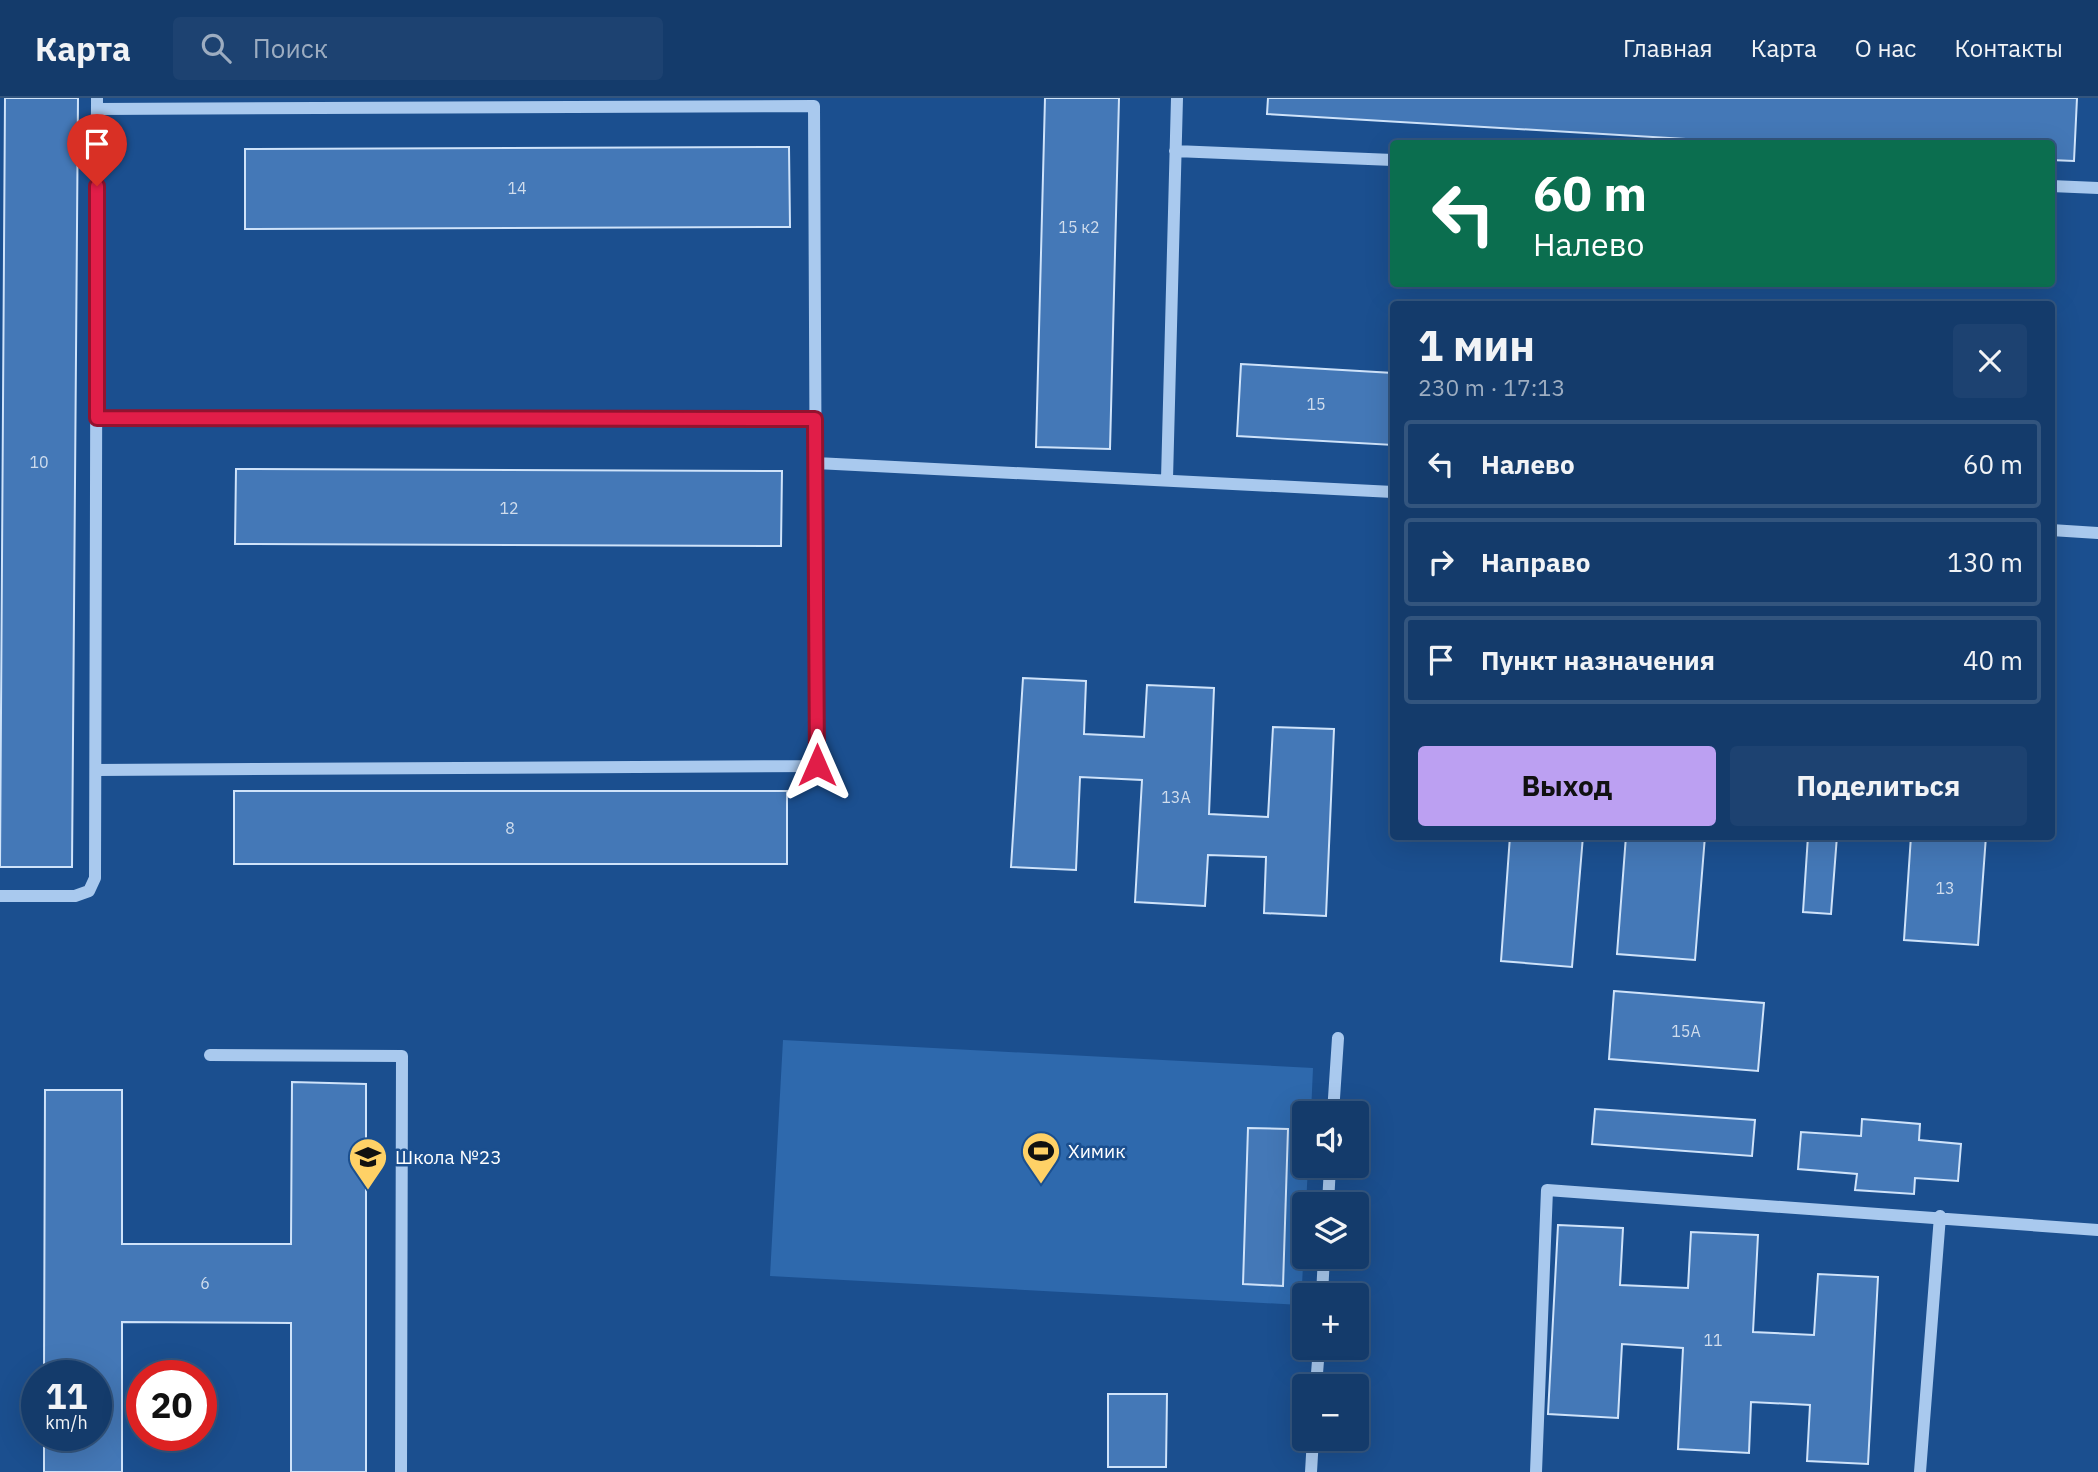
<!DOCTYPE html>
<html lang="ru">
<meta charset="utf-8">
<style>
body{margin:0;font-family:"IBM Plex Sans",sans-serif;background:#1d4271;color:#f1f3f6;height:100vh;display:flex;flex-direction:column;font-size:26px;white-space:nowrap}
*{box-sizing:border-box;margin:0}
p{font-size:23px;color:#9dadc1}
.icon{flex:none;width:38px;height:38px;fill:none;stroke:currentColor;stroke-width:2;stroke-linecap:round;stroke-linejoin:round}
.map{position:relative;flex:1;overflow:hidden}
.sheet{position:absolute;left:1390px;top:203px;width:665px;height:539px;display:flex;flex-direction:column;background:#143b6b;border-radius:7px;box-shadow:0 7px 28px #0002,0 0 0 2px #33557e}
.sheet>*{flex:none}
.banner{position:absolute;left:1390px;top:42px;width:665px;height:147px;border-radius:7px;box-shadow:0 7px 28px #0002,0 0 0 2px #33557e;background:#0b6e4f;color:#fff;overflow:hidden}
.controls{position:absolute;left:1292px;top:1003px;display:grid;gap:14px}
.controls a{display:grid;place-items:center;width:77px;height:77px;border-radius:7px;background:#143b6b;box-shadow:0 7px 28px #0002,0 0 0 2px #33557e;font-size:35px}
.speed{position:absolute;left:21px;top:1262px;display:flex;gap:14px;font-size:35px;font-weight:700;text-align:center}
.speed>*{display:grid;place-content:center;width:91px;height:91px;border-radius:50%;background:#143b6b;box-shadow:0 7px 28px #0002,0 0 0 2px #33557e;line-height:1}
.speed small{font-size:18px;font-weight:400}
.speed .limit{border:10px solid #d22;background:#fff;color:#111}
.pin{position:absolute;display:grid;place-items:center;width:60px;height:60px;color:#fff;margin:-72px -30px;border-radius:50% 50% 50% 0;rotate:-45deg;box-shadow:0 0 7px #0007}
.pin .icon{rotate:45deg}
.me{position:absolute;width:77px;margin:-38px;rotate:0deg;stroke-linejoin:round;filter:drop-shadow(0 0 5px #0008)}
.turn{display:flex;align-items:center;gap:24px;height:147px;padding:0 28px;font-size:32px}
.turn .icon{width:91px;height:91px;stroke-width:2.5}
.turn b{display:block;font-size:49px;line-height:60px}
.round{display:grid;place-items:center;flex:none;width:74px;height:74px;border-radius:7px;background:#1d4271}
.summary{display:flex;align-items:center;justify-content:space-between;height:119px;padding:0 28px}
h1{font-size:42px;font-weight:800;line-height:52px}
.cta{display:flex;gap:14px;margin-top:auto;padding:14px 28px}
.cta a{flex:1;height:80px;border-radius:7px;background:#bca0f2;color:#111;font-size:28px;font-weight:800;line-height:80px;text-align:center}
.cta a+a{background:#1d4271;color:#f1f3f6}
ul{padding:0;list-style:none}
li{display:flex;align-items:center;gap:21px;height:88px;margin:0 14px 10px;padding:0 14px;border:4px solid #33557e;border-radius:7px}
li div{flex:1}
li b{display:block;font-size:26px}
li em{font-style:normal}
header{display:flex;align-items:center;gap:42px;box-sizing:border-box;height:98px;padding:0 35px;background:#143b6b;border-bottom:2px solid #33557e}
header strong{font-size:33px}
nav{display:flex;gap:38px;margin-inline-start:auto;font-size:24px}
.search{width:490px;height:63px;background:#1d4271;display:flex;align-items:center;gap:18px;box-sizing:border-box;padding:0 24px;border-radius:7px;color:#9dadc1;font-size:26px}
.map>svg:first-child{display:block}
.green{fill:#2e69ad}
.building{fill:#4478b7;stroke:#cfe3fa;stroke-width:2}
.lines{fill:none;stroke-linecap:round;stroke-linejoin:round}
.minor{stroke:#a9c9ee;stroke-width:12}
.route-casing{stroke:#92132f;stroke-width:18}
.route{stroke:#e11d48;stroke-width:12}
.labels{text-anchor:middle;stroke-width:5;stroke-linejoin:round;paint-order:stroke}
.number-label{font-size:16px;fill:#d0dded}
.poi-label{font-size:19px;fill:#fff;stroke:#1b4f8f;text-anchor:start}
</style>
<header>
<strong>Карта</strong>
<div class="search"><svg class="icon" aria-label="search" viewBox="0 0 24 24"><circle cx="10" cy="10" r="6"/><path d="M15 15l6 6"/></svg>Поиск</div>
<nav><a>Главная</a><a>Карта</a><a>О нас</a><a>Контакты</a></nav>
</header>
<div class="map">
<svg width="2098" height="1374" viewBox="0 0 2098 1374">
<rect width="100%" height="100%" fill="#1b4f8f"/>
<path class="green" d="M783,942L1313,970L1311,1015H1304V1068H1308L1301,1207L770,1178Z"/>
<path class="building" d="M5,0H78L72,769H0Z
M1045,0H1119L1110,351L1036,349Z
M1268,0H2077L2074,63L2051,62V46H1769L1267,16Z
M789,49L790,129L245,131V51Z
M1241,266L1393,275V347L1237,338Z
M236,371L782,373L781,448L235,446Z
M1023,580L1086,583L1084,636L1144,639L1147,587L1214,590L1209,716L1268,719L1273,629L1334,631L1326,818L1264,815L1266,759L1208,757L1205,808L1135,804L1142,682L1080,679L1076,772L1011,769Z
M234,693H787V766H234Z
M1510,738H1583L1572,869L1501,863Z
M1626,738H1705L1695,862L1617,856Z
M1808,738H1837L1831,816L1803,814Z
M1911,738H1986L1978,847L1904,842Z
M1614,893L1764,905L1758,973L1609,961Z
M292,984L366,986V1374H291V1225L122,1224V1374H44V1337H96V1278H44L45,992H122V1146H291Z
M1595,1011L1755,1022L1752,1058L1592,1046Z
M1862,1021L1920,1026L1919,1042L1961,1046L1958,1083L1915,1080L1914,1096L1855,1092L1857,1076L1798,1071L1801,1034L1861,1038Z
M1248,1030L1288,1031L1283,1188L1243,1186Z
M1558,1127L1623,1130L1620,1187L1688,1190L1691,1134L1758,1137L1753,1234L1814,1237L1818,1176L1878,1179L1868,1366L1807,1363L1810,1307L1751,1304L1749,1355L1678,1351L1683,1250L1622,1246L1618,1320L1548,1316Z
M1108,1296H1167L1166,1369H1108Z"/>
<g class="lines">
<path class="minor" d="M1175,53L1393,62
M2051,88L2098,90
M97,320L815,321
M816,365L1393,394
M1167,381L1177,0
M2051,432L2098,435
M96,672L817,668L814,8L97,11
M0,798H75L89,793L95,780L97,0
M210,957L402,958L401,1374
M1333,1015L1338,940
M1328,1106L1330,1068
M1322,1197L1324,1158
M1316,1288L1319,1250
M1311,1374L1313,1340
M1536,1374L1547,1092L2098,1132
M1920,1374L1940,1118"/>
</g>
<g class="lines">
<g class="route-casing">
<path id="route" d="M97,88V320L815,321L817,667"/>
</g>
<use href="#route" class="route"/>
</g>
<defs>
<g id="stadium-pin" transform="scale(2.0125)"><path d="M0 17L-7.5 6A9.5 9.5 0 1 1 7.5 6Z" fill="#ffd166" stroke="#1b4f8f"/><path d="M0-5a6.5 5 0 1 0 0 10a6.5 5 0 1 0 0-10ZM-3.5-1.8h7v3.6h-7Z" fill="#111"/></g>
<g id="school-pin" transform="scale(2.0125)"><path d="M0 17L-7.5 6A9.5 9.5 0 1 1 7.5 6Z" fill="#ffd166" stroke="#1b4f8f"/><path d="M0-5L7-2L0 1L-7-2ZM-4 1L0 2.5L4 1V4Q0 6-4 4Z" fill="#111"/></g>
</defs>
<g fill-rule="evenodd">
<use href="#stadium-pin" x="1041" y="1053"/>
<use href="#school-pin" x="368" y="1059"/>
</g>
<g class="labels">
<g class="number-label">
<text x="517" y="96">14</text>
<text x="1079" y="135">15 к2</text>
<text x="1316" y="312">15</text>
<text x="39" y="370">10</text>
<text x="509" y="416">12</text>
<text x="1176" y="705">13А</text>
<text x="510" y="736">8</text>
<text x="1945" y="796">13</text>
<text x="1686" y="939">15А</text>
<text x="205" y="1191">6</text>
<text x="1713" y="1248">11</text>
</g>
<g class="poi-label">
<text x="1068" y="1060">Химик</text>
<text x="395" y="1066">Школа №23</text>
</g>
</g>
</svg>
<div class="controls">
<a><svg class="icon" aria-label="sound" viewBox="0 0 24 24"><path d="M4 9h4l5-4v14l-5-4H4zM17 9q2 3 0 6"/></svg></a>
<a><svg class="icon" aria-label="layers" viewBox="0 0 24 24"><path d="M12 4l9 5-9 5-9-5zM3 14l9 5 9-5"/></svg></a>
<a>+</a>
<a>−</a>
</div>
<div class="speed"><div>11<small>km/h</small></div><div class="limit">20</div></div>
<div class="pin" style="left:97px;top:88px;background:#d93025"><svg class="icon" aria-label="arrive" viewBox="0 0 24 24"><path d="M6 21V4h12l-3 4 3 4H6"/></svg></div>
<svg class="me" style="left:817px;top:667px" viewBox="-20 -20 40 40"><path d="M0-17L14 15 0 8-14 15z" fill="#e11d48" stroke="#fff" stroke-width="4"/></svg>
<div class="banner">
<div class="turn"><svg class="icon" aria-label="left" viewBox="0 0 24 24"><path d="M17 20v-9H6M10 6l-5 5 5 5"/></svg><div><b>60 m</b>Налево</div></div>
</div>
<section class="sheet">
<div class="summary"><div><h1>1 мин</h1><p>230 m · 17:13</p></div><a class="round"><svg class="icon" aria-label="close" viewBox="0 0 24 24"><path d="M6 6l12 12M18 6L6 18"/></svg></a></div>
<ul>
<li><svg class="icon" aria-label="left" viewBox="0 0 24 24"><path d="M17 20v-9H6M10 6l-5 5 5 5"/></svg><div><b>Налево</b></div><em>60 m</em></li>
<li><svg class="icon" aria-label="right" viewBox="0 0 24 24"><path d="M7 20v-9h11M14 6l5 5-5 5"/></svg><div><b>Направо</b></div><em>130 m</em></li>
<li><svg class="icon" aria-label="arrive" viewBox="0 0 24 24"><path d="M6 21V4h12l-3 4 3 4H6"/></svg><div><b>Пункт назначения</b></div><em>40 m</em></li>
</ul>
<div class="cta"><a>Выход</a><a>Поделиться</a></div>
</section>
</div>
